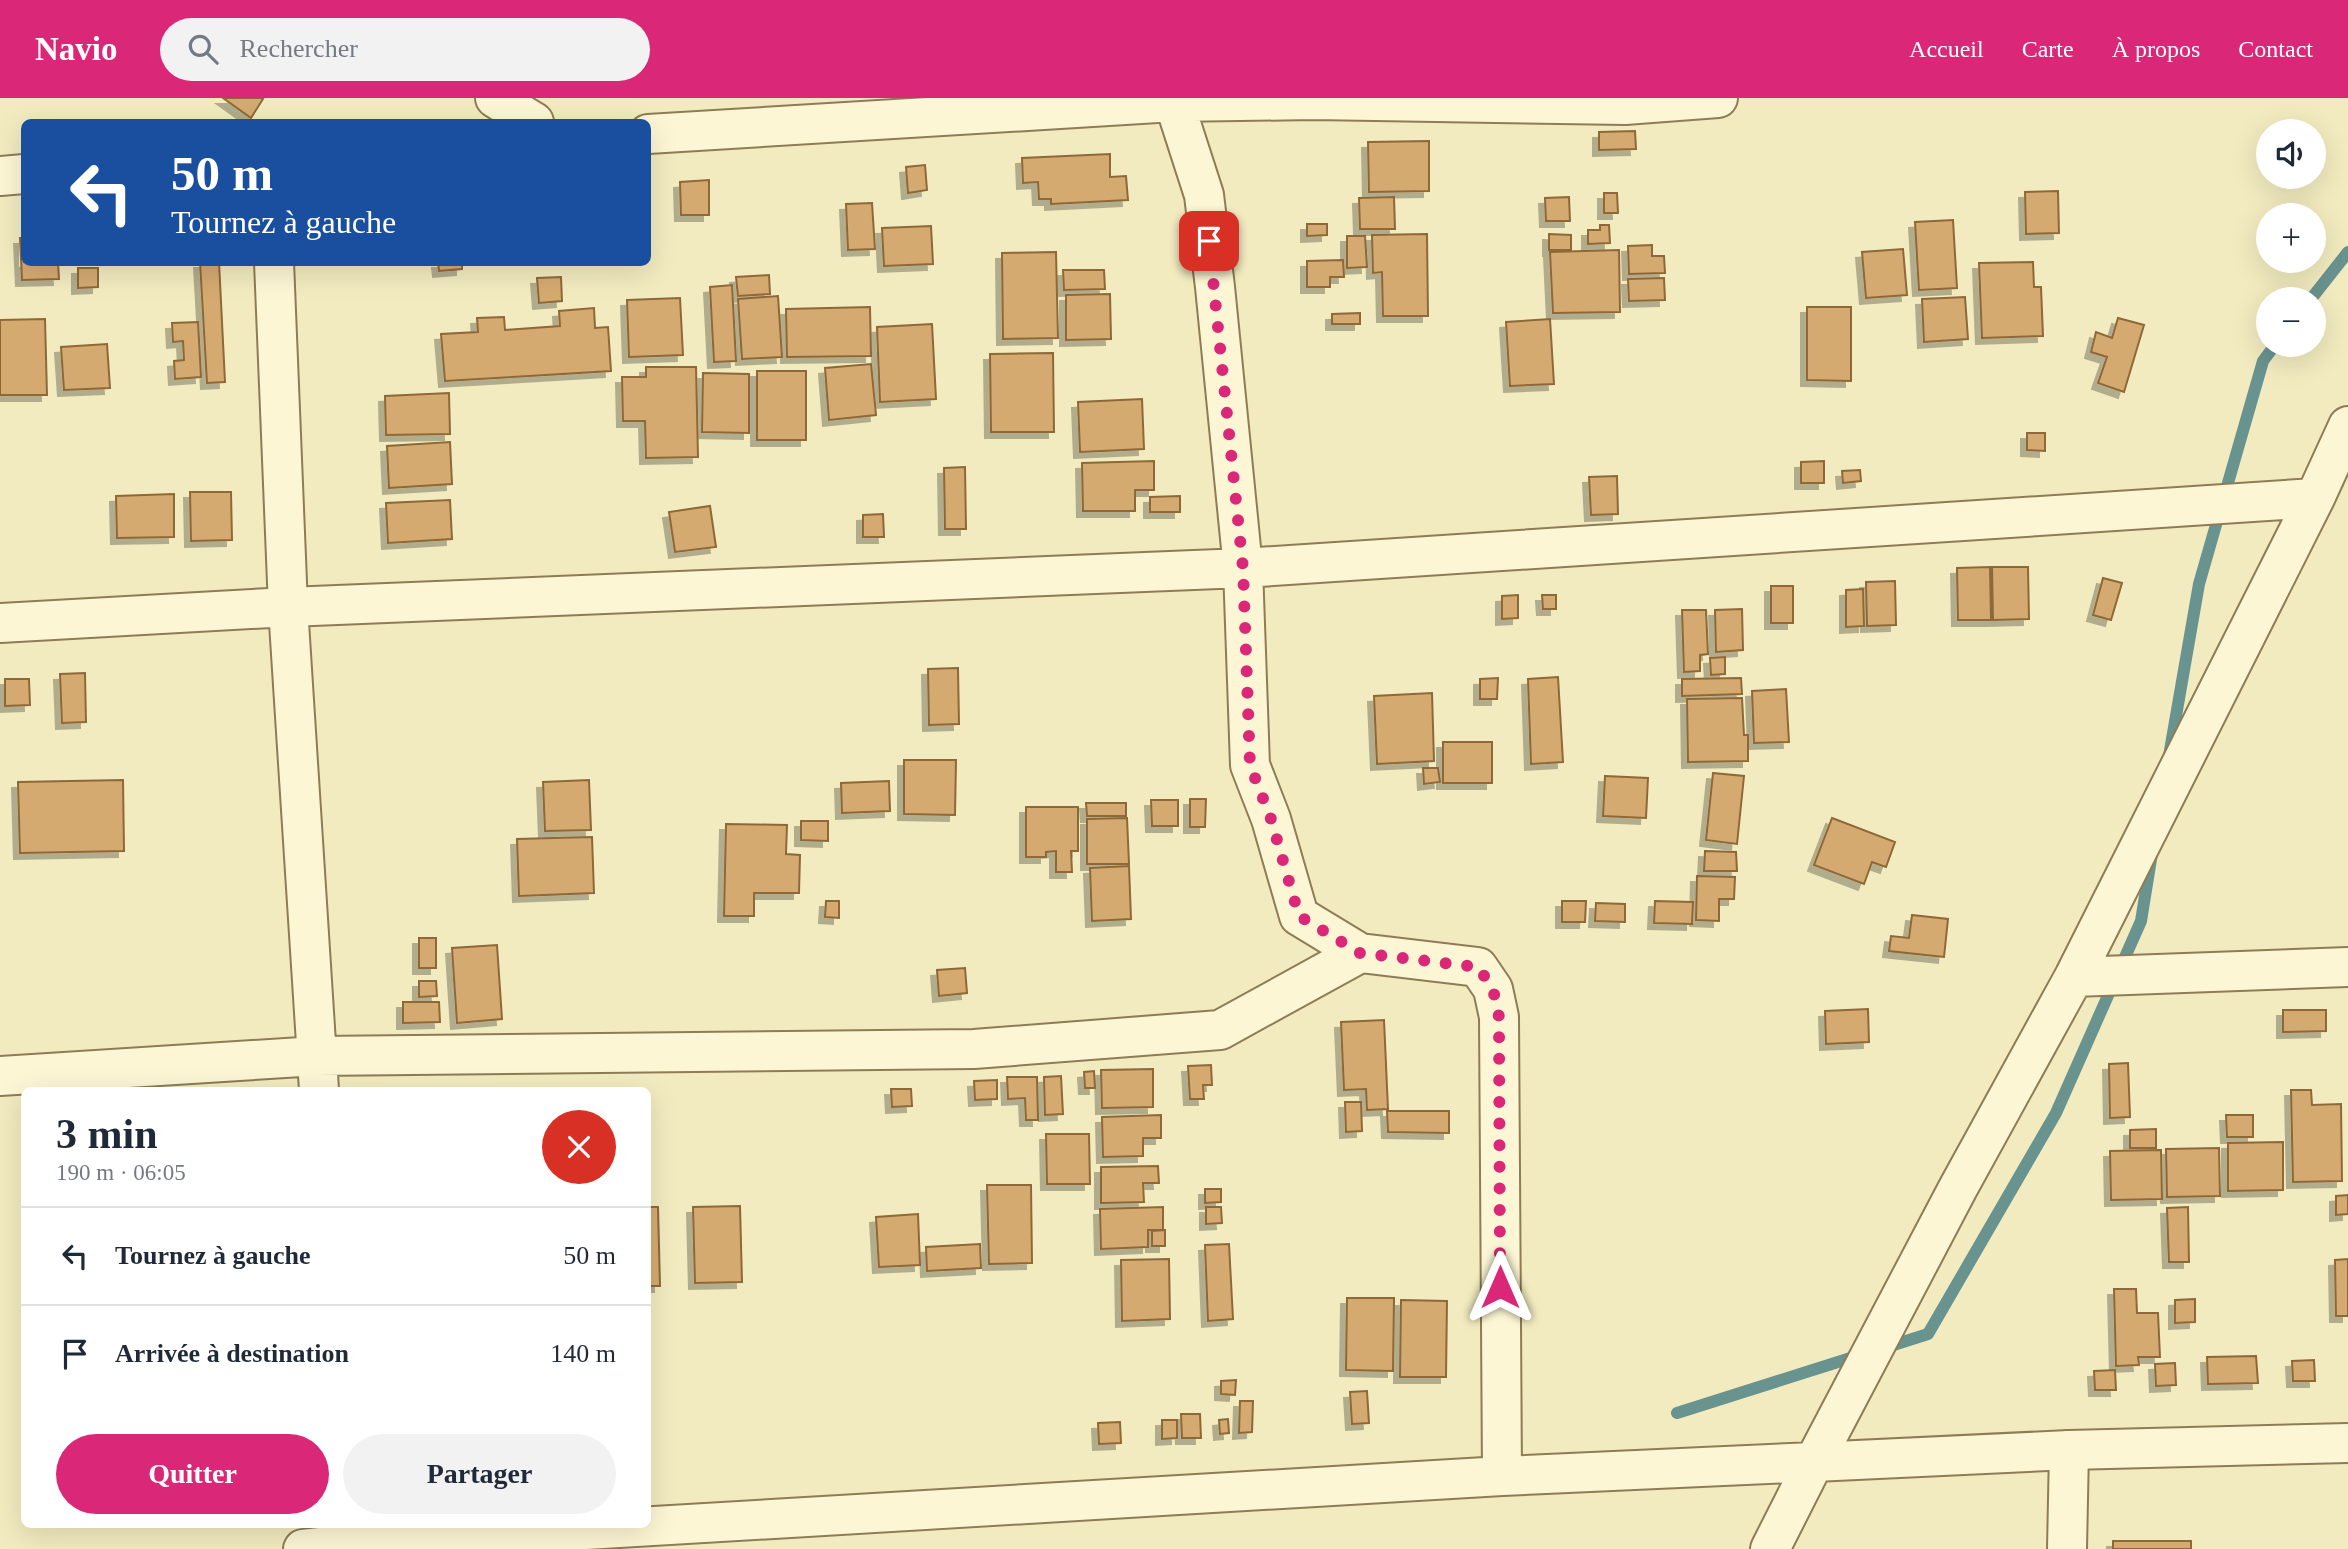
<!DOCTYPE html>
<html lang="fr">
<meta charset="utf-8">
<style>
body{margin:0;font-family:Georgia,serif;background:#f2f2f3;color:#1f2937;height:100vh;display:flex;flex-direction:column;font-size:26px;white-space:nowrap}
*{box-sizing:border-box;margin:0}
p{font-size:23px;color:#747a83}
.icon{flex:none;width:38px;height:38px;fill:none;stroke:currentColor;stroke-width:2;stroke-linecap:round;stroke-linejoin:round}
.map{position:relative;flex:1;overflow:hidden}
.sheet{position:absolute;left:21px;top:989px;width:630px;height:441px;display:flex;flex-direction:column;background:#fff;border-radius:10px;box-shadow:0 7px 28px #0002}
.sheet>*{flex:none}
.banner{position:absolute;left:21px;top:21px;width:630px;height:147px;border-radius:10px;box-shadow:0 7px 28px #0002;background:#1a4fa0;color:#fff;overflow:hidden}
.buttons{position:absolute;left:2256px;top:21px;display:grid;gap:14px}
.buttons a{display:grid;place-items:center;width:70px;height:70px;border-radius:50%;background:#fff;box-shadow:0 7px 28px #0002;font-size:35px}
.pin{position:absolute;display:grid;place-items:center;width:60px;height:60px;color:#fff;margin:-30px;border-radius:14px;box-shadow:0 4px 10px #0006}
.me{position:absolute;width:77px;margin:-38px;rotate:0deg;stroke-linejoin:round;filter:drop-shadow(0 0 5px #0008)}
.turn{display:flex;align-items:center;gap:24px;height:147px;padding:0 35px;font-size:32px}
.turn .icon{width:91px;height:91px;stroke-width:2.5}
.turn b{display:block;font-size:49px;line-height:60px}
.round{display:grid;place-items:center;flex:none;width:74px;height:74px;border-radius:37px;background:#f2f2f3}
.summary{display:flex;align-items:center;justify-content:space-between;height:119px;padding:0 35px}
h1{font-size:42px;font-weight:700;line-height:52px}
.cta{display:flex;gap:14px;margin-top:auto;padding:14px 35px}
.cta a{flex:1;height:80px;border-radius:42px;background:#db2777;color:#fff;font-size:28px;font-weight:700;line-height:80px;text-align:center}
.cta a+a{background:#f2f2f3;color:#1f2937}
ul{padding:0;list-style:none}
li{display:flex;align-items:center;gap:21px;height:98px;padding:0 35px;border-top:2px solid #e0e1e3}
li div{flex:1}
li b{display:block;font-size:26px}
li em{font-style:normal}
header{display:flex;align-items:center;gap:42px;box-sizing:border-box;height:98px;padding:0 35px;background:#db2777;color:#fff}
header strong{font-size:33px}
nav{display:flex;gap:38px;margin-inline-start:auto;font-size:24px}
.search{width:490px;height:63px;background:#f2f2f3;display:flex;align-items:center;gap:18px;box-sizing:border-box;padding:0 24px;border-radius:38px;color:#747a83;font-size:26px}
.map>svg:first-child{display:block}
.lines{fill:none;stroke-linecap:round;stroke-linejoin:round}
.stream{stroke:#69938f;stroke-width:12}
.building{fill:#d5aa71;stroke:#8f6839;stroke-width:2;filter:url(#shadow)}
.minor-casing{stroke:#8d7c55;stroke-width:42}
.tertiary-casing{stroke:#8d7c55;stroke-width:42}
.minor{stroke:#fcf6d4;stroke-width:38}
.tertiary{stroke:#fcf6d4;stroke-width:38}
.route{stroke:#db2777;stroke-width:12;stroke-dasharray:0 21.6}
</style>
<header>
<strong>Navio</strong>
<div class="search"><svg class="icon" aria-label="search" viewBox="0 0 24 24"><circle cx="10" cy="10" r="6"/><path d="M15 15l6 6"/></svg>Rechercher</div>
<nav><a>Accueil</a><a>Carte</a><a>À propos</a><a>Contact</a></nav>
</header>
<div class="map">
<svg width="2348" height="1451" viewBox="0 0 2348 1451">
<defs>
<filter id="shadow"><feDropShadow dx="-6" dy="6" stdDeviation="0" flood-color="#0004"/></filter>
</defs>
<rect width="100%" height="100%" fill="#f2ebbf"/>
<g class="lines">
<path class="stream" d="M2311,201L2348,154
M2169,658L2199,486L2263,263L2275,247
M1884,1250L1928,1236L2056,1015L2141,823L2152,755
M1677,1315L1860,1257"/>
</g>
<path class="building" d="M223,0H261L263,1L251,20Z
M1635,33L1636,51L1599,52V34Z
M1429,43V93L1369,94L1368,44Z
M1110,56V79L1126,78L1128,102L1051,106V101H1039L1038,84L1023,85L1022,60Z
M925,67L927,92L908,95L906,69Z
M709,82V117H681L680,84Z
M2058,93L2059,135L2026,136L2025,94Z
M1604,95H1617L1618,115H1604Z
M1394,99L1395,131H1360L1359,100Z
M1569,99L1570,123H1546L1545,100Z
M872,105L875,151L848,152L846,106Z
M1953,122L1957,190L1919,192L1915,124Z
M1307,126H1327V137L1307,138Z
M1600,127H1609L1610,145L1588,146V132H1600Z
M931,128L933,166L884,168L882,130Z
M1427,136L1428,218H1383L1382,174L1373,175L1372,137Z
M1549,136L1571,137V152H1549Z
M1347,138H1365L1367,169L1347,170Z
M20,140H24V164H58L59,181L22,182Z
M1652,147V158H1664L1665,175L1629,176L1628,148Z
M1903,151L1907,197L1866,200L1862,154Z
M1619,152L1620,214L1553,215L1550,154Z
M1056,154L1058,240L1003,241L1002,155Z
M1343,162L1344,179H1330V189H1307V163Z
M200,164H219L225,284L207,285Z
M438,164H462V171L439,173Z
M2033,164L2034,189H2041L2043,238L1982,240L1979,165Z
M78,170H98V189L78,190Z
M1063,172H1104L1105,191L1064,192Z
M769,177L770,196L738,198L736,179Z
M561,179L562,203L539,205L537,180Z
M1664,180L1665,202L1629,203L1628,181Z
M732,187L736,263L714,264L710,189Z
M1110,196L1111,241L1066,242V197Z
M778,198L782,259L742,261L738,201Z
M1965,199L1968,241L1924,244L1922,201Z
M680,200L683,257L629,259L627,202Z
M870,209L871,258L787,259L786,211Z
M1807,209H1851V283L1807,282Z
M594,210L595,230L608,229L611,273L445,283L441,236L478,234L477,220L504,219L505,232L560,228L559,213Z
M1360,215V226H1332V216Z
M2118,220L2144,227L2124,294L2098,285L2107,259L2091,254L2096,234L2112,240Z
M45,221L47,297H0V222Z
M1550,221L1554,286L1510,288L1506,224Z
M198,224L201,279L175,281L174,263L184,262L183,243L173,244L172,225Z
M932,226L936,301L880,304L877,229Z
M107,246L110,290L64,292L61,249Z
M1053,255L1054,334H991L990,256Z
M871,266L876,317L829,322L825,270Z
M646,269H696L698,359L646,360L645,323H623L622,279H646Z
M757,273H806V342H757Z
M703,275L749,276V335L702,334Z
M449,295L450,336L386,337L385,298Z
M1142,301L1144,351L1080,354L1078,304Z
M2027,335H2045V353L2027,352Z
M450,344L452,386L389,390L387,348Z
M1154,363V392H1135V413H1083L1082,365Z
M1824,363V385H1801V364Z
M965,369L966,431H945L944,370Z
M1860,372L1861,383L1843,385L1842,373Z
M1617,378L1618,416L1591,417L1589,379Z
M190,394H231L232,442L191,443Z
M174,396V439L117,440L116,398Z
M1180,398V414H1150V399Z
M450,402L452,441L388,445L386,405Z
M710,408L716,449L675,454L669,414Z
M883,416L884,439H863V417Z
M1990,469L1991,522H1958L1957,470Z
M1992,469H2028L2029,521L1993,522Z
M2103,480L2122,485L2111,522L2093,517Z
M1895,483L1896,527L1867,528L1866,484Z
M1771,488H1793V525H1771Z
M1863,491L1864,528L1846,529V492Z
M1518,497V520L1502,521V498Z
M1542,497H1556V511H1543Z
M1742,511L1743,552L1716,554L1715,512Z
M1682,512H1706L1708,556L1700,557V573L1684,574Z
M1725,559V576L1711,577L1710,560Z
M958,570L959,626L929,627L928,571Z
M85,575L86,624L62,625L60,576Z
M1558,579L1563,664L1531,666L1528,581Z
M1498,580L1497,601H1480V581Z
M1741,580L1742,596L1682,598V581Z
M5,581H29L30,607L5,608Z
M1786,591L1789,644L1754,645L1752,593Z
M1432,595L1434,663L1377,666L1374,598Z
M1742,600L1744,637H1748V663L1688,664L1687,601Z
M1443,644H1492V685H1443Z
M904,662H956L955,717L904,716Z
M1423,670H1438L1440,684L1424,686Z
M1713,675L1744,678L1737,746L1706,742Z
M1605,678L1648,680L1646,720L1603,718Z
M123,682L124,753L20,755L18,684Z
M589,682L591,732L545,733L543,684Z
M889,683L890,713L842,715L841,685Z
M1190,701H1206L1205,729H1190Z
M1151,702H1178V728H1152Z
M1086,705H1126V718H1087Z
M1026,709H1078V753H1071L1072,774H1056V753L1046,754V759H1026Z
M1127,720L1129,766H1087V721Z
M1832,720L1895,744L1886,769L1872,764L1864,786L1814,767Z
M801,723H828V743L801,742Z
M726,726L787,727L786,756L800,757L799,795H754V818H724Z
M592,739L594,795L519,798L517,741Z
M1705,753L1736,754L1737,773H1704Z
M1129,768L1131,821L1092,823L1090,770Z
M1697,778L1735,779L1734,801H1719V823L1696,822Z
M826,803H839V820L825,819Z
M1562,803H1586L1585,824H1562Z
M1655,803L1693,804L1692,826L1654,825Z
M1596,805L1625,806V824L1595,823Z
M1912,817L1948,821L1944,859L1889,853L1891,838L1909,840Z
M419,840H436V870H419Z
M497,847L502,921L457,925L452,850Z
M965,870L967,895L939,898L937,872Z
M419,883H436L437,898L419,899Z
M403,904H439L440,924L403,925Z
M1868,911L1869,944L1826,946L1825,913Z
M2283,912H2326V933L2283,934Z
M1384,922L1388,1011L1367,1012L1366,991L1344,992L1341,924Z
M2128,965L2130,1019L2110,1020L2109,966Z
M1211,967L1212,987H1203L1204,1001H1190L1188,968Z
M1153,971V1009L1102,1010L1101,972Z
M1094,973L1095,990H1085L1084,974Z
M1061,978L1063,1016L1045,1017L1044,979Z
M1007,979H1037L1038,1022H1026L1025,1000L1008,1001Z
M997,982V1001L975,1002L974,983Z
M891,991H911L912,1008L892,1009Z
M2291,992H2311L2312,1007L2341,1006L2342,1083L2293,1084Z
M1345,1004H1361L1362,1033L1346,1034Z
M1387,1013H1449V1035L1388,1034Z
M1161,1017V1040H1143V1058L1103,1059L1102,1019Z
M2226,1017H2253V1039H2227Z
M2156,1031V1050H2130V1032Z
M1046,1036H1089L1090,1086H1047Z
M2283,1044V1092L2228,1093V1045Z
M2219,1050L2220,1098L2167,1099L2166,1051Z
M2161,1052L2162,1101L2111,1102L2110,1053Z
M1158,1068L1159,1085H1143L1144,1104L1101,1105V1069Z
M987,1087H1031L1032,1165L989,1166Z
M1205,1091H1221V1104L1205,1105Z
M2348,1097V1116L2336,1117V1098Z
M740,1108L742,1184L695,1185L693,1109Z
M648,1109H658L660,1188H648Z
M1163,1109V1132H1148V1149L1101,1151L1100,1111Z
M1206,1109H1221L1222,1125L1206,1126Z
M2188,1109L2189,1164H2169L2167,1110Z
M918,1116L920,1167L879,1169L876,1119Z
M1165,1132V1148H1152V1133Z
M980,1146L981,1170L927,1173L926,1149Z
M1229,1146L1233,1221L1208,1223L1205,1147Z
M1169,1161L1170,1221L1122,1223L1121,1162Z
M2348,1161V1218H2336L2335,1162Z
M2114,1191H2136L2137,1215H2158L2160,1259H2138L2139,1267L2116,1268Z
M1347,1200H1394L1393,1273L1346,1272Z
M2195,1201V1224L2175,1225V1202Z
M1401,1202L1447,1203L1446,1279H1400Z
M2256,1258L2258,1285L2208,1286L2207,1259Z
M2314,1262L2315,1283H2293L2292,1263Z
M2175,1265L2176,1287L2156,1288L2155,1266Z
M2115,1272L2116,1292H2095L2094,1273Z
M1236,1282L1235,1297L1221,1296V1283Z
M1367,1293L1369,1325L1352,1326L1350,1294Z
M1240,1303H1253L1252,1334L1239,1335Z
M1181,1316H1200L1201,1340H1182Z
M1228,1321L1229,1335L1220,1336L1219,1322Z
M1162,1322H1177V1340L1162,1341Z
M1120,1324L1121,1345L1099,1346L1098,1325Z
M2113,1443H2191V1451H2113Z"/>
<g class="lines">
<g class="minor-casing">
<path id="minor" d="M495,0L534,24
M1174,0V4L1204,97L1215,189L1243,470L1250,667L1271,721L1299,818L1360,855L1478,869L1493,891L1499,919L1502,1378
M648,36L1174,4L1314,2L1625,7L1718,0
M0,78L24,76
M274,164L288,509L319,992
M0,525L288,509L1243,470L2315,400
M2074,879L2348,869
M0,978L317,958L974,951L1220,932L1360,855
M303,1451L348,1446L1502,1378L1814,1364L1958,1090L2074,879L2315,400L2348,328
M2067,1451L2069,1352"/>
</g>
<g class="tertiary-casing">
<path id="tertiary" d="M1770,1451L1814,1364L2069,1352L2348,1345"/>
</g>
<use href="#minor" class="minor"/>
<use href="#tertiary" class="tertiary"/>
</g>
<g class="lines">
<path class="route" d="M1209,143L1243,470L1250,667L1271,721L1299,818L1360,855L1478,869L1493,891L1499,919L1500,1189"/>
</g>
</svg>
<div class="buttons">
<a><svg class="icon" aria-label="sound" viewBox="0 0 24 24"><path d="M4 9h4l5-4v14l-5-4H4zM17 9q2 3 0 6"/></svg></a>
<a>+</a>
<a>−</a>
</div>
<div class="pin" style="left:1209px;top:143px;background:#d93025"><svg class="icon" aria-label="arrive" viewBox="0 0 24 24"><path d="M6 21V4h12l-3 4 3 4H6"/></svg></div>
<svg class="me" style="left:1500px;top:1189px" viewBox="-20 -20 40 40"><path d="M0-17L14 15 0 8-14 15z" fill="#db2777" stroke="#fff" stroke-width="4"/></svg>
<div class="banner">
<div class="turn"><svg class="icon" aria-label="left" viewBox="0 0 24 24"><path d="M17 20v-9H6M10 6l-5 5 5 5"/></svg><div><b>50 m</b>Tournez à gauche</div></div>
</div>
<section class="sheet">
<div class="summary"><div><h1>3 min</h1><p>190 m · 06:05</p></div><a class="round" style="background:#d93025;color:#fff"><svg class="icon" aria-label="close" viewBox="0 0 24 24"><path d="M6 6l12 12M18 6L6 18"/></svg></a></div>
<ul>
<li><svg class="icon" aria-label="left" viewBox="0 0 24 24"><path d="M17 20v-9H6M10 6l-5 5 5 5"/></svg><div><b>Tournez à gauche</b></div><em>50 m</em></li>
<li><svg class="icon" aria-label="arrive" viewBox="0 0 24 24"><path d="M6 21V4h12l-3 4 3 4H6"/></svg><div><b>Arrivée à destination</b></div><em>140 m</em></li>
</ul>
<div class="cta"><a>Quitter</a><a>Partager</a></div>
</section>
</div>
